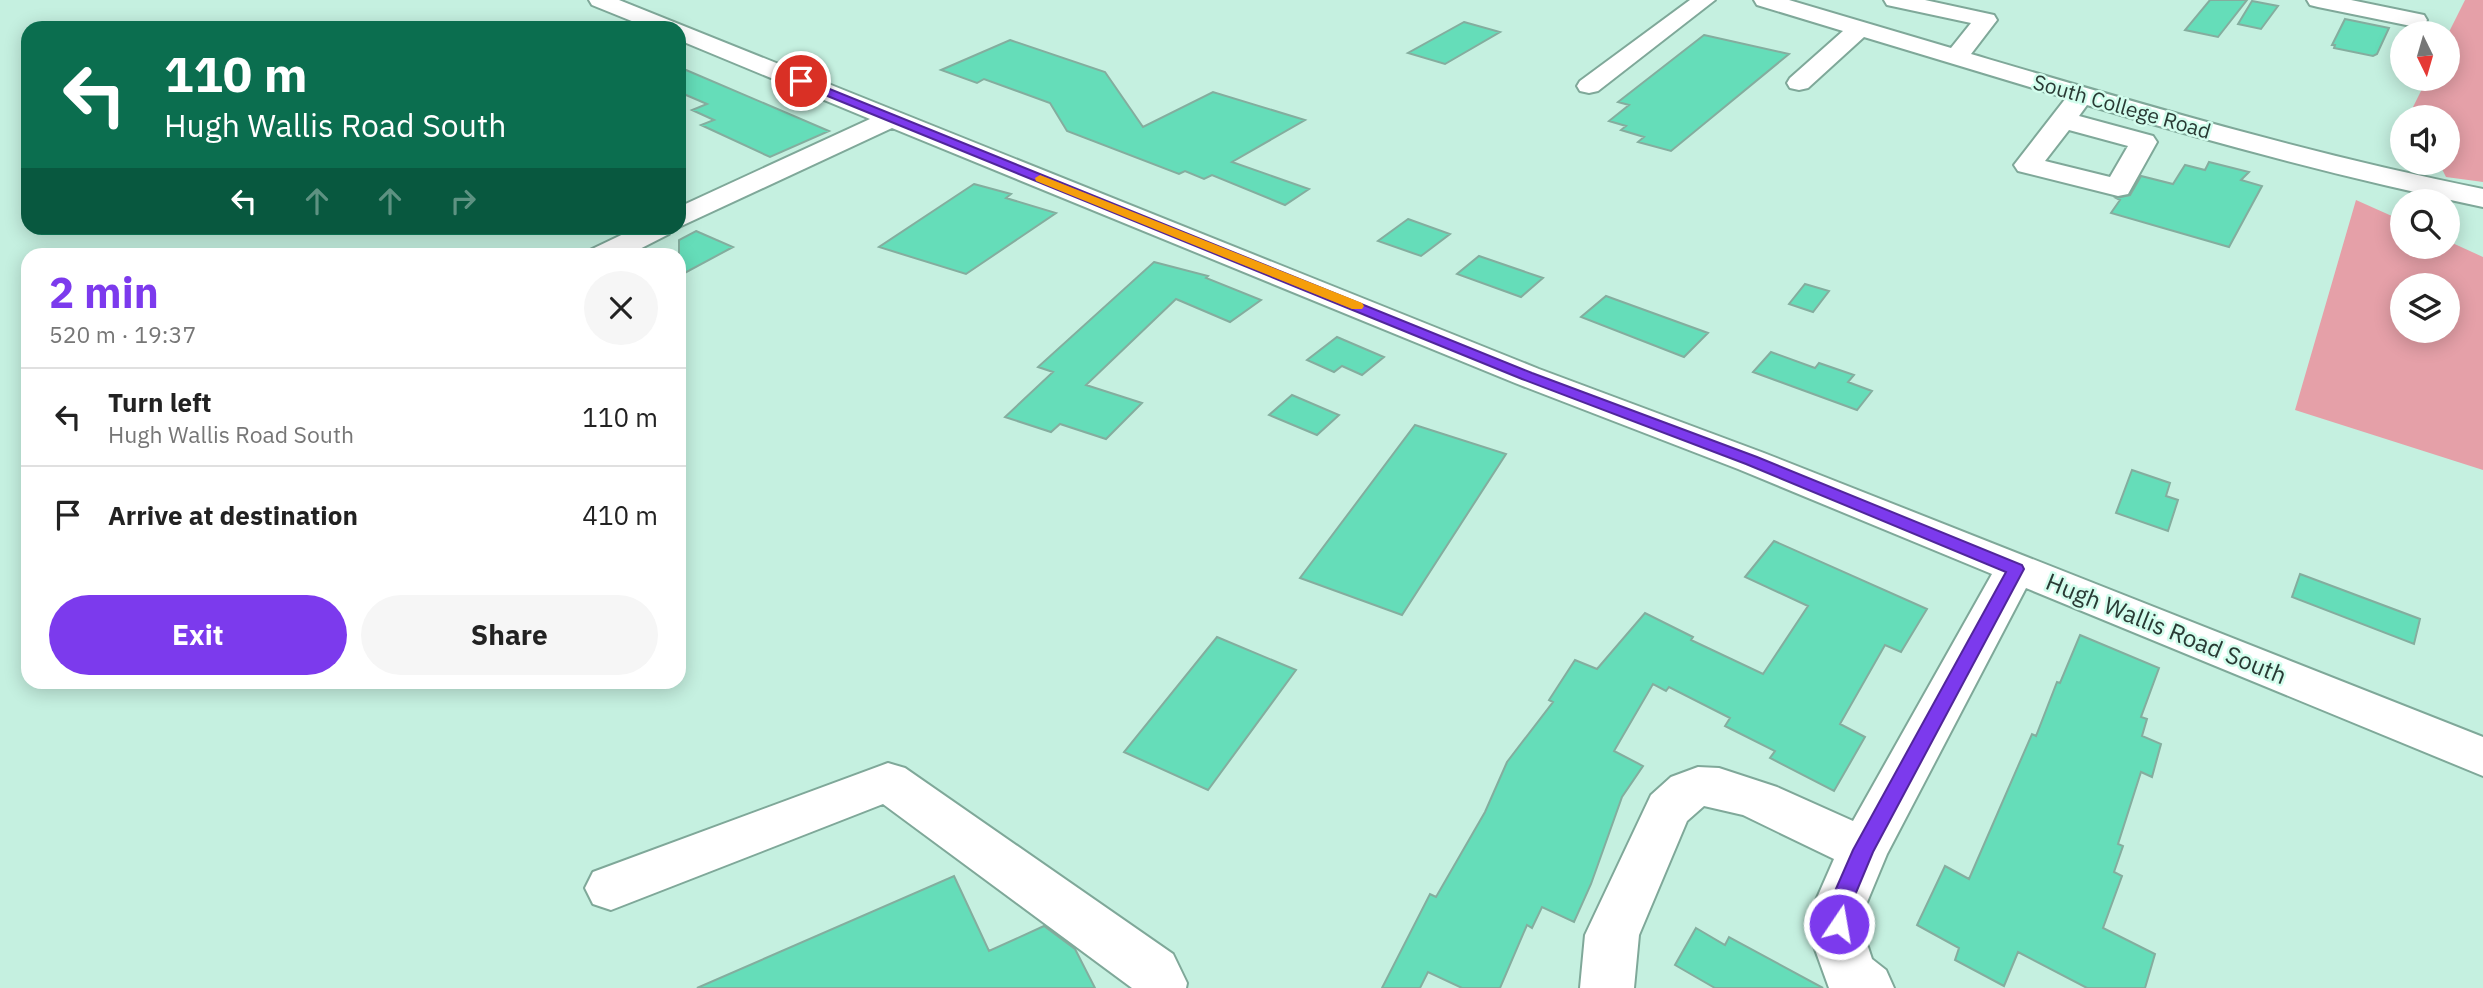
<!DOCTYPE html>
<meta charset="utf-8">
<style>
body{margin:0;font-family:"IBM Plex Sans",sans-serif;background:#f6f6f6;color:#222;height:100vh;display:flex;flex-direction:column;font-size:26px;white-space:nowrap}
*{box-sizing:border-box;margin:0}
p{font-size:23px;color:#767676}
.icon{flex:none;width:38px;height:38px;fill:none;stroke:currentColor;stroke-width:2;stroke-linecap:round;stroke-linejoin:round}
.map{position:relative;flex:1;overflow:hidden}
.sheet{position:absolute;left:21px;top:248px;width:665px;height:441px;display:flex;flex-direction:column;background:#fff;border-radius:21px;box-shadow:0 4px 18px #0003}
.sheet>*{flex:none}
.top-card{position:absolute;left:21px;top:21px;width:665px;height:214px;border-radius:21px;box-shadow:0 4px 18px #0003;background:#0b6e4f;color:#fff;overflow:hidden}
.needle{width:46px;rotate:175deg}
.buttons{position:absolute;left:2390px;top:21px;display:grid;gap:14px}
.buttons a{display:grid;place-items:center;width:70px;height:70px;border-radius:50%;background:#fff;box-shadow:0 4px 18px #0003;font-size:35px}
.pin{position:absolute;display:grid;place-items:center;width:60px;height:60px;color:#fff;margin:-30px;border:4px solid #fff;border-radius:50%;box-shadow:0 2px 7px #0007}
.me{position:absolute;width:77px;margin:-38px;rotate:12deg;stroke-linejoin:round;filter:drop-shadow(0 0 5px #0008)}
.turn{display:flex;align-items:center;gap:24px;height:147px;padding:0 28px;font-size:32px}
.turn .icon{width:91px;height:91px;stroke-width:2.5}
.turn b{display:block;font-size:49px;line-height:60px}
.lanes{display:flex;align-items:center;height:66px;padding:0 28px;background:#0003;justify-content:center;gap:35px;direction:ltr}
.lanes .off{opacity:.35}
.round{display:grid;place-items:center;flex:none;width:74px;height:74px;border-radius:37px;background:#f6f6f6}
.summary{display:flex;align-items:center;justify-content:space-between;height:119px;padding:0 28px}
h1{font-size:42px;font-weight:700;line-height:52px;color:#7c3aed}
.action{display:flex;gap:14px;margin-top:auto;padding:14px 28px}
.action a{flex:1;height:80px;border-radius:42px;background:#7c3aed;color:#fff;font-size:28px;font-weight:700;line-height:80px;text-align:center}
.action a+a{background:#f6f6f6;color:#222}
ul{padding:0;list-style:none}
li{display:flex;align-items:center;gap:21px;height:98px;padding:0 28px;border-top:2px solid #e0e0e0}
li div{flex:1}
li b{display:block;font-size:26px}
li em{font-style:normal}
.map>svg:first-child{display:block}
.green{fill:#e5a0a8;fill-rule:evenodd}
.building{fill:#65ddb9;stroke:#84ad9e;stroke-width:2}
.lines{fill:none;stroke-linecap:round;stroke-linejoin:round}
.minor-casing{stroke:#7fa899;stroke-width:4}
.minor{fill:#fff;fill-rule:evenodd}
.route{fill:#7c3aed;stroke:#51269a;stroke-width:2}
.slow{fill:#f59e0b}
.labels{text-anchor:middle;stroke-width:5;stroke-linejoin:round;paint-order:stroke}
.far-street-label{font-size:21px;fill:#293a34;stroke:#d2fded}
.street-label{font-size:24px;fill:#293a34;stroke:#d2fded}
</style>
<div class="map">
<svg width="2483" height="988" viewBox="0 0 2483 988">
<rect width="100%" height="100%" fill="#c5f0e0"/>
<path class="green" d="M2465,0H2483V182L2446,177L2439,163H2448V117H2418L2413,107L2427,79H2448V34Z
M2356,200L2403,221V247H2448V241L2483,257V470L2295,410ZM2403,285H2448V331H2403Z"/>
<path class="building" d="M2210,0H2247L2218,37L2185,30Z
M2252,1L2278,6L2261,29L2238,24Z
M2345,19L2389,28L2377,54L2373,56L2334,48L2335,45H2332Z
M1464,22L1500,32L1445,64L1408,53Z
M1704,35L1789,54L1671,151L1638,142L1644,137L1621,130L1626,126L1609,121L1629,105L1618,102Z
M1010,40L1105,72L1143,127L1213,92L1305,120L1232,162L1309,189L1285,205L1212,175L1204,179L1185,171L1179,174L1067,131L1050,103L984,79L977,83L941,70Z
M679,67L829,131L770,157L701,125L714,120L692,110L707,104L679,92Z
M2209,162L2249,172L2241,180L2262,186L2229,247L2111,213L2120,200L2116,198L2130,195L2141,176L2173,184L2185,165L2205,170Z
M974,184L1011,194L1006,198L1056,213L966,274L879,247Z
M1408,219L1450,234L1421,256L1378,241Z
M696,231L733,247L679,276V240Z
M1479,256L1543,278L1521,297L1457,274Z
M1154,262L1208,276L1206,278L1261,300L1230,322L1176,299L1086,385L1142,403L1106,439L1060,424L1051,432L1005,417L1053,372L1038,367Z
M1805,284L1829,291L1813,312L1789,304Z
M1606,296L1708,333L1684,357L1581,317Z
M1337,337L1384,357L1362,375L1342,366L1334,372L1307,360Z
M1771,352L1815,368L1819,363L1854,375L1848,382L1872,391L1857,410L1753,372Z
M1292,395L1339,415L1317,435L1269,415Z
M1415,425L1506,454L1402,615L1300,578Z
M2132,470L2170,483L2166,496L2178,500L2168,531L2116,513Z
M1774,541L1927,609L1901,652L1885,645L1840,724L1865,737L1834,791L1770,758L1775,751L1725,726L1730,718L1669,687L1666,691L1653,684L1614,751L1643,766L1622,797L1591,884L1574,922L1542,907L1532,928L1527,925L1500,988H1462L1428,972L1420,988H1382L1430,894L1436,897L1485,812L1507,762L1553,702L1549,700L1575,660L1597,669L1645,613L1693,637L1691,640L1763,674L1808,606L1745,577Z
M2300,574L2420,619L2414,644L2292,597Z
M2080,635L2159,668L2141,717L2147,719L2142,736L2161,744L2152,777L2141,772L2118,844L2123,846L2114,872L2122,876L2103,928L2155,954L2145,988H2087L2018,952L2004,986L1955,960L1959,948L1917,925L1945,866L1969,879L2032,734L2036,736L2057,682L2060,683Z
M1217,637L1296,670L1208,790L1124,752Z
M954,876L989,951L1044,926L1075,949L1095,988H697Z
M1696,928L1725,945L1729,937L1823,988H1715L1675,965Z"/>
<g class="lines">
<g class="minor-casing">
<path id="minor" d="M589,0H619L1539,369L1764,453L2483,737V776L2026,588L1887,854L1865,907L1866,941L1872,959L1886,970L1894,988H1829L1812,941L1813,907L1834,859L1743,815L1704,806L1687,821L1639,935L1634,988H1580L1585,935L1651,795L1671,777L1698,767L1719,768L1777,787L1853,821L1992,574L1738,469L1515,383L892,128L679,227V207L870,119L679,40V28H649L592,5Z
M1690,0H1715L1598,91L1589,93L1580,91L1577,86L1580,81Z
M1754,0H1789L1951,48L1971,23L1887,5L1884,0H1925L1994,15L1997,20L1971,54C2141,104 2309,154 2483,189V207C2349,179 2218,144 2087,105L2079,116L2153,136L2157,142L2128,194L2118,196L2018,171L2014,165L2066,98L1864,37L1808,88L1799,90L1790,88L1787,83L1790,78L1843,31L1757,5ZM2069,130L2128,146L2110,177L2045,161Z
M2307,0H2351L2424,15L2427,20L2424,25L2416,27L2318,7L2310,5Z
M636,228H674L669,234L626,256H586L590,250Z
M888,763L905,768L1173,954L1187,983L1186,988H1132L883,804L611,910L593,904L585,888L593,872Z"/>
</g>
<use href="#minor" class="minor"/>
</g>
<path class="route" d="M798,79H805L1532,373L1757,457L2022,565L2024,569L1873,852L1850,907V924L1847,931L1839,934L1831,931L1828,924V907L1853,850L2006,572L1746,464L1522,379L798,84Z"/>
<path class="slow" d="M1040,175L1362,303L1364,306L1362,309H1352L1036,181L1035,178Z"/>
<g class="labels">
<g class="far-street-label">
<text transform="translate(2122 107) rotate(16)" y="7">South College Road</text>
</g>
<g class="street-label">
<text transform="translate(2166 629) rotate(22)" y="8">Hugh Wallis Road South</text>
</g>
</g>
</svg>
<div class="buttons">
<a><svg class="needle" viewBox="-14 -14 28 28"><path d="M0-13l5 13h-10z" fill="#e53935"/><path d="M0 13l5-13h-10z" fill="#767676"/></svg></a>
<a><svg class="icon" aria-label="sound" viewBox="0 0 24 24"><path d="M4 9h4l5-4v14l-5-4H4zM17 9q2 3 0 6"/></svg></a>
<a><svg class="icon" aria-label="search" viewBox="0 0 24 24"><circle cx="10" cy="10" r="6"/><path d="M15 15l6 6"/></svg></a>
<a><svg class="icon" aria-label="layers" viewBox="0 0 24 24"><path d="M12 4l9 5-9 5-9-5zM3 14l9 5 9-5"/></svg></a>
</div>
<div class="pin" style="left:801px;top:81px;background:#d93025"><svg class="icon" aria-label="arrive" viewBox="0 0 24 24"><path d="M6 21V4h12l-3 4 3 4H6"/></svg></div>
<svg class="me" style="left:1839px;top:924px" viewBox="-20 -20 40 40"><circle r="17" fill="#7c3aed" stroke="#fff" stroke-width="3"/><path d="M0-11L8 9 0 5-8 9z" fill="#fff"/></svg>
<div class="top-card">
<div class="turn"><svg class="icon" aria-label="left" viewBox="0 0 24 24"><path d="M17 20v-9H6M10 6l-5 5 5 5"/></svg><div><b>110 m</b>Hugh Wallis Road South</div></div>
<div class="lanes"><svg class="icon" aria-label="left" viewBox="0 0 24 24"><path d="M17 20v-9H6M10 6l-5 5 5 5"/></svg><svg class="icon off" aria-label="ahead" viewBox="0 0 24 24"><path d="M12 20V5M6 11l6-6 6 6"/></svg><svg class="icon off" aria-label="ahead" viewBox="0 0 24 24"><path d="M12 20V5M6 11l6-6 6 6"/></svg><svg class="icon off" aria-label="right" viewBox="0 0 24 24"><path d="M7 20v-9h11M14 6l5 5-5 5"/></svg></div>
</div>
<section class="sheet">
<div class="summary"><div><h1>2 min</h1><p>520 m · 19:37</p></div><a class="round"><svg class="icon" aria-label="close" viewBox="0 0 24 24"><path d="M6 6l12 12M18 6L6 18"/></svg></a></div>
<ul>
<li><svg class="icon" aria-label="left" viewBox="0 0 24 24"><path d="M17 20v-9H6M10 6l-5 5 5 5"/></svg><div><b>Turn left</b><p>Hugh Wallis Road South</p></div><em>110 m</em></li>
<li><svg class="icon" aria-label="arrive" viewBox="0 0 24 24"><path d="M6 21V4h12l-3 4 3 4H6"/></svg><div><b>Arrive at destination</b></div><em>410 m</em></li>
</ul>
<div class="action"><a>Exit</a><a>Share</a></div>
</section>
</div>
